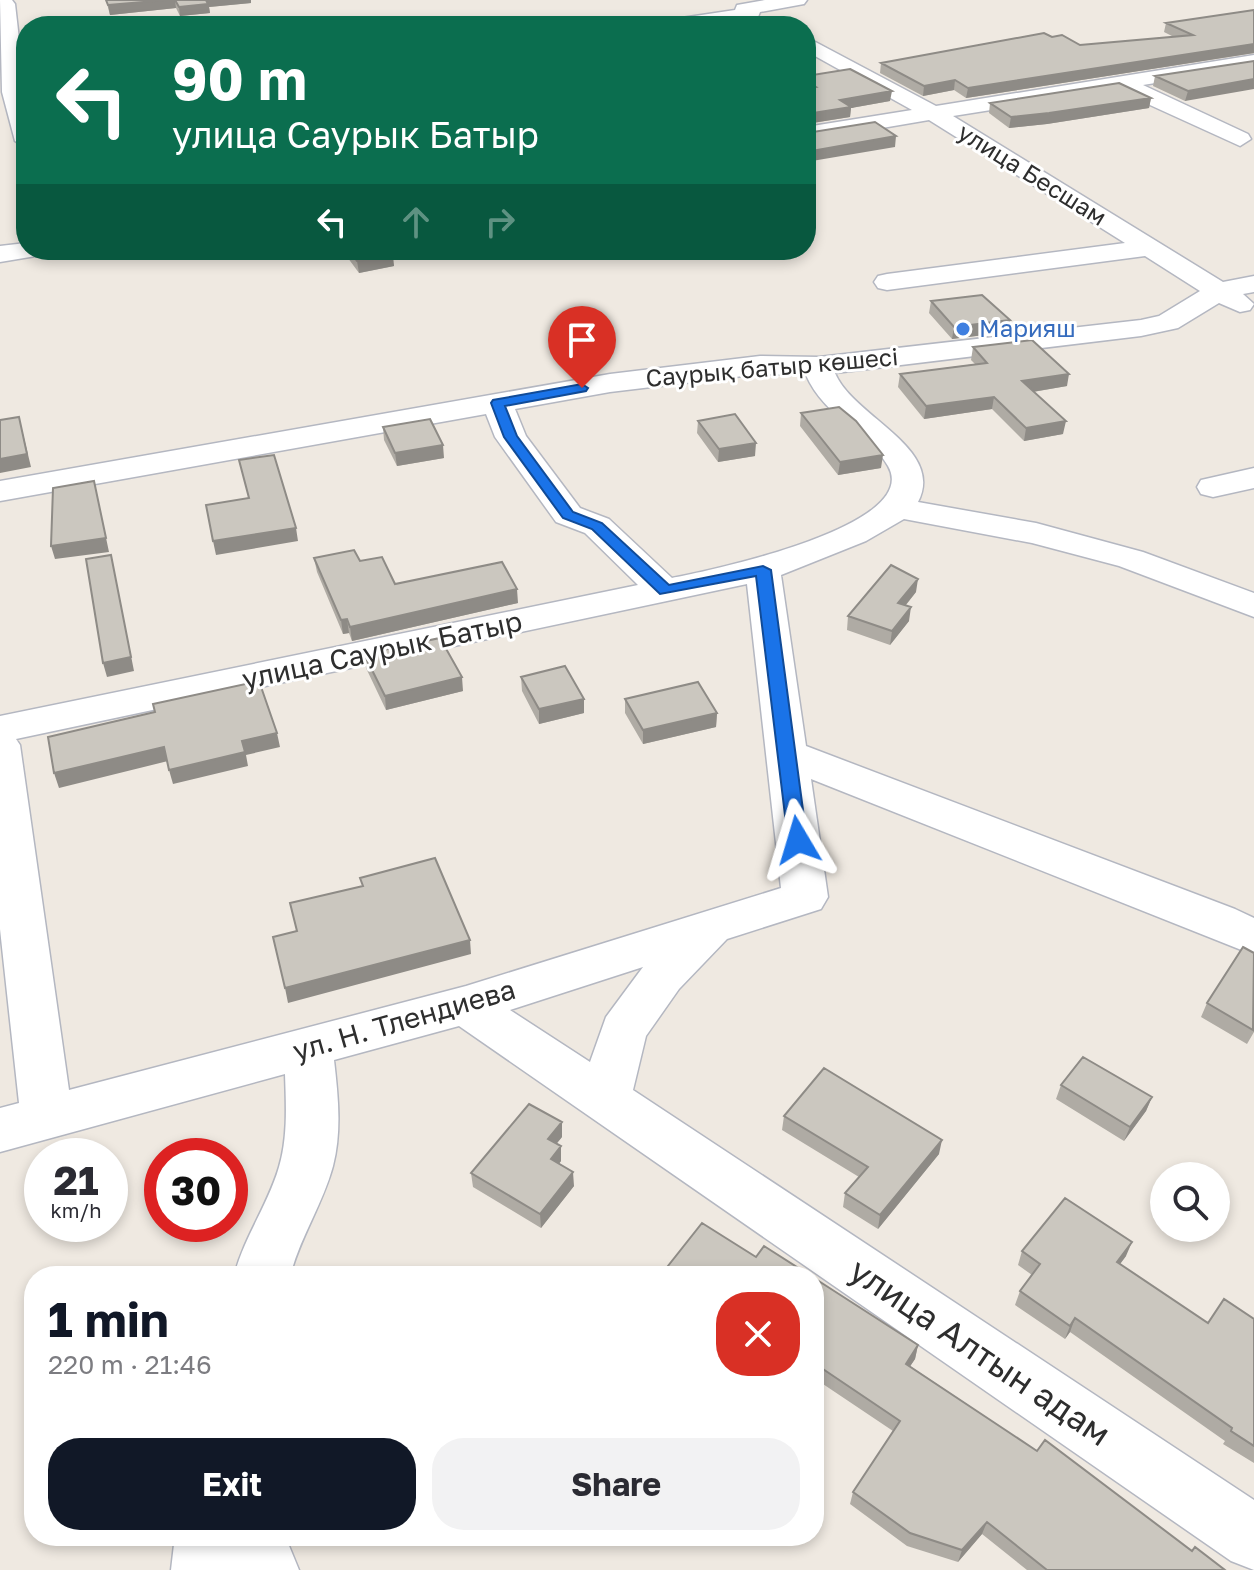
<!DOCTYPE html>
<meta charset="utf-8">
<style>
body{margin:0;font-family:"Golos Text",sans-serif;background:#f2f2f3;color:#2b2b33;height:100vh;display:flex;flex-direction:column;font-size:30px;white-space:nowrap}
*{box-sizing:border-box;margin:0}
p{font-size:26px;color:#7c7c81}
.icon{flex:none;width:44px;height:44px;fill:none;stroke:currentColor;stroke-width:2;stroke-linecap:round;stroke-linejoin:round}
.map{position:relative;flex:1;overflow:hidden}
.side{position:absolute;left:24px;top:1266px;width:800px;height:280px;display:flex;flex-direction:column;background:#fff;border-radius:32px;box-shadow:0 4px 12px #0003}
.side>*{flex:none}
.guide{position:absolute;left:16px;top:16px;width:800px;height:244px;border-radius:32px;box-shadow:0 4px 12px #0003;background:#0b6e4f;color:#fff;overflow:hidden}
.fabs{position:absolute;left:1150px;top:1162px;display:grid;gap:16px}
.fabs a{display:grid;place-items:center;width:80px;height:80px;border-radius:50%;background:#fff;box-shadow:0 4px 12px #0003;font-size:40px}
.speed{position:absolute;left:24px;top:1138px;display:flex;gap:16px;font-size:40px;font-weight:700;text-align:center}
.speed>*{display:grid;place-content:center;width:104px;height:104px;border-radius:50%;background:#fff;box-shadow:0 4px 12px #0003;line-height:1}
.speed small{font-size:20px;font-weight:400}
.speed .limit{border:12px solid #d22;background:#fff;color:#111}
.pin{position:absolute;display:grid;place-items:center;width:68px;height:68px;color:#fff;margin:-82px -34px;border-radius:50% 50% 50% 0;rotate:-45deg;box-shadow:0 0 8px #0007}
.pin .icon{rotate:45deg}
.me{position:absolute;width:88px;margin:-44px;rotate:353deg;stroke-linejoin:round;filter:drop-shadow(0 0 6px #0008)}
.turn{display:flex;align-items:center;gap:28px;height:168px;padding:0 24px;font-size:36px}
.turn .icon{width:104px;height:104px;stroke-width:2.5}
.turn b{display:block;font-size:56px;line-height:68px}
.lanes{display:flex;align-items:center;height:76px;padding:0 24px;background:#0003;justify-content:center;gap:40px;direction:ltr}
.lanes .off{opacity:.35}
.round{display:grid;place-items:center;flex:none;width:84px;height:84px;border-radius:32px;background:#f2f2f3}
.head{display:flex;align-items:center;justify-content:space-between;height:136px;padding:0 24px}
h1{font-size:48px;font-weight:700;line-height:60px;color:#111827}
.action{display:flex;gap:16px;margin-top:auto;padding:16px 24px}
.action a{flex:1;height:92px;border-radius:32px;background:#111827;color:#fff;font-size:32px;font-weight:700;line-height:92px;text-align:center}
.action a+a{background:#f2f2f3;color:#2b2b33}
.map>svg:first-child{display:block}
.lines{fill:none;stroke-linecap:round;stroke-linejoin:round}
.minor-casing{stroke:#b4b7c1;stroke-width:3}
.minor{fill:#fff;fill-rule:evenodd}
.wall{fill:#afaba4}
.shaded-wall{fill:#8e8b86}
.building{fill:#cbc7bf;stroke:#8e8b86;stroke-width:2}
.route{fill:#1a73e8;stroke:#114b97;stroke-width:2}
.shop-dot{fill:#3f7fe0;stroke:#fff;stroke-width:3}
.labels{text-anchor:middle;stroke-width:6;stroke-linejoin:round;paint-order:stroke}
.far-street-label{font-size:24px;fill:#2e2e2e;stroke:#fff}
.far-shop-label{font-size:24px;fill:#366cbe;stroke:#fff;text-anchor:start}
.street-label{font-size:28px;fill:#2e2e2e;stroke:#fff}
.near-street-label{font-size:34px;fill:#2e2e2e;stroke:#fff}
</style>
<div class="map">
<svg width="1254" height="1570" viewBox="0 0 1254 1570">
<rect width="100%" height="100%" fill="#efe9e1"/>
<g class="lines">
<g class="minor-casing">
<path id="minor" d="M0,0H12L15,4L26,101V148L15,141L2,92Z
M765,0H807L804,4L760,12L758,17L751,19L704,26H658L668,20L735,10L737,5Z
M806,37L936,106L1254,55V67L1143,85L1248,134L1251,139L1240,146L1117,90L953,116L1223,282L1254,276V292L1243,294L1254,304L1250,310L1240,312L1219,303L1178,328L1141,336L835,373C853,417 946,448 918,502L1036,523L1143,552L1254,593V617L1119,566L1032,543L904,519L866,541L781,575L806,746L1235,909L1254,918V955L811,779L828,897L821,909L727,939L679,989L646,1036L633,1090L1254,1500V1570L1231,1561L459,1026L334,1060C338,1095 342,1131 333,1166C323,1204 300,1237 290,1276H234C244,1237 268,1205 279,1167C288,1137 286,1104 285,1074L0,1152V1108L19,1103L0,929V716L638,585L585,533L556,522L495,437L486,414L0,501V481L610,374L760,356L819,357L1141,320L1159,316L1200,291L1145,256L887,290L878,288L874,282L878,276L887,274L1125,243L929,120L806,141V127L912,110L806,51ZM760,374L806,375C824,417 868,431 888,466C923,526 709,571 672,578L609,519L580,508L526,436L515,409L610,392ZM747,584L781,888L466,986L69,1090L20,745L16,739ZM643,967L606,1017L590,1062L510,1010Z
M26,243V250H46L42,255L0,262V246Z
M1254,468V488L1213,497L1201,494L1197,487L1201,480Z
M175,1536H285L299,1570H171Z"/>
</g>
<use href="#minor" class="minor"/>
</g>
<path class="wall" d="M106,0H251V3L209,7L210,13L180,16L176,8L110,15Z
M1166,23L1254,53L966,98L954,90L923,96L880,73L881,63L1052,37L1080,45L1174,37L1164,32Z
M1254,61L1185,101L1153,86L1155,76Z
M806,76L890,101L851,108L850,117L806,124Z
M1151,98L1149,108L1047,124L1009,128L989,113L990,103Z
M342,250H389L394,266L359,273Z
M931,301L1008,332L952,339L929,313Z
M973,347L1067,386L1033,392L1063,434L1024,441L992,409L924,419L898,387L900,374L975,364L971,360Z
M801,413L881,468L838,475L800,426Z
M698,421L755,456L718,462L697,433Z
M383,427L444,458L397,466L384,440Z
M314,558L360,561L395,584L518,603L352,641L349,633L343,634L317,572Z
M916,592L906,605L909,621L890,645L847,630L848,616Z
M364,654L463,691L386,710L366,668Z
M521,677L584,713L539,724L522,691Z
M625,699L717,713L716,727L643,744L625,713Z
M1254,953V1032L1247,1044L1201,1017L1207,1003Z
M1061,1085L1152,1097L1146,1111L1124,1141L1056,1099Z
M784,1116L939,1154L878,1229L843,1207L845,1193L859,1177L782,1130Z
M562,1137L556,1144L561,1146V1161L559,1164L574,1186L541,1228L473,1187L471,1173Z
M1022,1251L1126,1256L1120,1264L1208,1323L1254,1319V1463L1223,1444L1225,1441L1070,1332L1065,1339L1015,1305L1020,1291L1032,1275L1018,1265Z
M814,1278L918,1345L915,1359L910,1366L1037,1451L1192,1551L1225,1570H1027L982,1534L958,1562L907,1546L850,1504L853,1492L893,1431L814,1378Z"/>
<path class="shaded-wall" d="M167,0H175L176,8L110,15L108,5Z
M206,0H251V3L209,7L210,13L180,16L179,7Z
M1254,44V53L966,98L968,88Z
M1254,79V89L1185,101L1188,91Z
M955,80L954,90L923,96L924,86Z
M892,91L890,101L851,108L850,117L806,124V114L840,100Z
M1151,98L1149,108L1047,124L1009,128L1011,117Z
M896,136L895,147L806,162V152Z
M228,250H245L229,253Z
M282,250H312L283,255Z
M393,255L394,266L359,273L357,261Z
M1010,320L1008,332L952,339L954,327Z
M1069,374L1067,386L1020,394L1022,381Z
M994,397L992,409L924,419L926,406Z
M19,417L31,467L0,473V459Z
M1066,421L1063,434L1024,441L1026,428Z
M756,443L755,456L718,462L719,449Z
M443,445L444,458L397,466L395,453Z
M883,455L881,468L838,475L840,462Z
M94,481L109,552L55,559L51,546Z
M296,528L298,541L216,555L213,541Z
M111,555L134,671L107,677L103,663Z
M918,579L916,592L896,617L898,603Z
M517,589L518,603L352,641L350,627Z
M911,607L909,621L890,645L892,631Z
M347,619L349,633L343,634L341,620Z
M462,677L463,691L386,710L385,696Z
M584,699V713L539,724V709Z
M717,713L716,727L643,744V730Z
M277,733L280,747L246,755L248,766L173,784L169,770L242,741Z
M164,747L168,761L59,788L54,773Z
M470,940L471,954L288,1003L285,988Z
M1152,1097L1146,1111L1124,1141L1130,1127Z
M562,1122V1137L549,1153L548,1139Z
M942,1140L939,1154L878,1229L880,1215Z
M561,1146V1161L551,1173V1159Z
M573,1172L574,1186L541,1228L540,1214Z
M1132,1242L1126,1256L1111,1276L1117,1262Z
M1075,1318L1070,1332L1065,1339L1070,1326Z
M918,1345L915,1359L903,1377L906,1364Z
M987,1522L982,1534L958,1562L962,1550Z"/>
<path class="building" d="M106,0H167L108,5Z
M175,0H206L208,4L179,7Z
M1254,10V44L968,88L955,80L924,86L881,63L1044,33L1052,37L1062,35L1080,45L1193,35L1166,23Z
M1254,61V79L1188,91L1155,76Z
M850,69L892,91L840,100L851,107L806,114V116V89L816,87L806,81V76Z
M1119,83L1151,98L1049,113L1011,117L990,103Z
M875,122L896,136L806,152V132L807,133Z
M349,250H389L393,255L357,261Z
M982,295L1010,320L954,327L931,301Z
M1032,340L1069,374L1022,381L1066,421L1026,428L994,397L926,406L900,374L987,363L973,347Z
M839,407L856,421L883,455L840,462L801,413Z
M735,414L756,443L719,449L698,421Z
M19,417L27,454L0,459V420Z
M430,419L443,445L395,453L383,427Z
M274,455L296,528L213,541L206,505L249,498L239,460Z
M94,481L106,538L51,546L53,488Z
M354,550L360,561L382,557L395,584L502,562L517,589L350,627L347,619L341,620L314,558Z
M111,555L131,657L103,663L86,559Z
M891,565L918,579L898,603L911,607L892,631L848,616Z
M440,638L462,677L385,696L364,654Z
M565,666L584,699L539,709L521,677Z
M259,681L277,733L242,741L245,752L169,770L164,747L54,773L48,737L155,712L153,704Z
M698,682L717,713L643,730L625,699Z
M435,858L470,940L285,988L273,937L297,931L290,903L363,886L360,878Z
M1243,947L1254,953L1253,1030L1207,1003Z
M1083,1057L1152,1097L1130,1127L1061,1085Z
M824,1068L942,1140L880,1215L845,1193L868,1167L784,1116Z
M529,1104L562,1122L548,1139L561,1146L551,1159L573,1172L540,1214L471,1173Z
M1065,1198L1132,1242L1117,1262L1208,1323L1224,1299L1254,1319V1446L1231,1431L1232,1428L1075,1318L1070,1326L1020,1291L1040,1264L1022,1251Z
M702,1223L756,1257L764,1246L811,1276H671L664,1271Z
M814,1278L918,1345L906,1364L1037,1451L1045,1440L1192,1551L1195,1547L1225,1570H1047L987,1522L962,1550L910,1533L853,1492L900,1421L814,1363Z"/>
<path class="route" d="M582,384L588,388L586,391L505,406L517,436L573,512L602,523L669,585L763,566L771,570L807,840L804,844L798,846L788,840L756,576L660,594L592,529L563,518L504,437L491,403L493,400Z"/>
<circle class="shop-dot" cx="963" cy="329" r="8"/>
<g class="labels">
<g class="far-street-label">
<text transform="translate(1032 175) rotate(32)" y="8">улица Бесшам</text>
<text transform="translate(772 368) rotate(-5)" y="8">Саурық батыр көшесі</text>
</g>
<g class="far-shop-label">
<text x="979" y="337">Марияш</text>
</g>
<g class="street-label">
<text transform="translate(382 650) rotate(-12)" y="10">улица Саурык Батыр</text>
<text transform="translate(404 1020) rotate(-16)" y="10">ул. Н. Тлендиева</text>
</g>
<g class="near-street-label">
<text transform="translate(980 1352) rotate(34)" y="12">улица Алтын адам</text>
</g>
</g>
</svg>
<div class="fabs">
<a><svg class="icon" aria-label="search" viewBox="0 0 24 24"><circle cx="10" cy="10" r="6"/><path d="M15 15l6 6"/></svg></a>
</div>
<div class="speed"><div>21<small>km/h</small></div><div class="limit">30</div></div>
<div class="pin" style="left:582px;top:388px;background:#d93025"><svg class="icon" aria-label="arrive" viewBox="0 0 24 24"><path d="M6 21V4h12l-3 4 3 4H6"/></svg></div>
<svg class="me" style="left:798px;top:840px" viewBox="-20 -20 40 40"><path d="M0-17L14 15 0 8-14 15z" fill="#1a73e8" stroke="#fff" stroke-width="4"/></svg>
<div class="guide">
<div class="turn"><svg class="icon" aria-label="left" viewBox="0 0 24 24"><path d="M17 20v-9H6M10 6l-5 5 5 5"/></svg><div><b>90 m</b>улица Саурык Батыр</div></div>
<div class="lanes"><svg class="icon" aria-label="left" viewBox="0 0 24 24"><path d="M17 20v-9H6M10 6l-5 5 5 5"/></svg><svg class="icon off" aria-label="ahead" viewBox="0 0 24 24"><path d="M12 20V5M6 11l6-6 6 6"/></svg><svg class="icon off" aria-label="right" viewBox="0 0 24 24"><path d="M7 20v-9h11M14 6l5 5-5 5"/></svg></div>
</div>
<section class="side">
<div class="head"><div><h1>1 min</h1><p>220 m · 21:46</p></div><a class="round" style="background:#d93025;color:#fff"><svg class="icon" aria-label="close" viewBox="0 0 24 24"><path d="M6 6l12 12M18 6L6 18"/></svg></a></div>
<div class="action"><a>Exit</a><a>Share</a></div>
</section>
</div>
